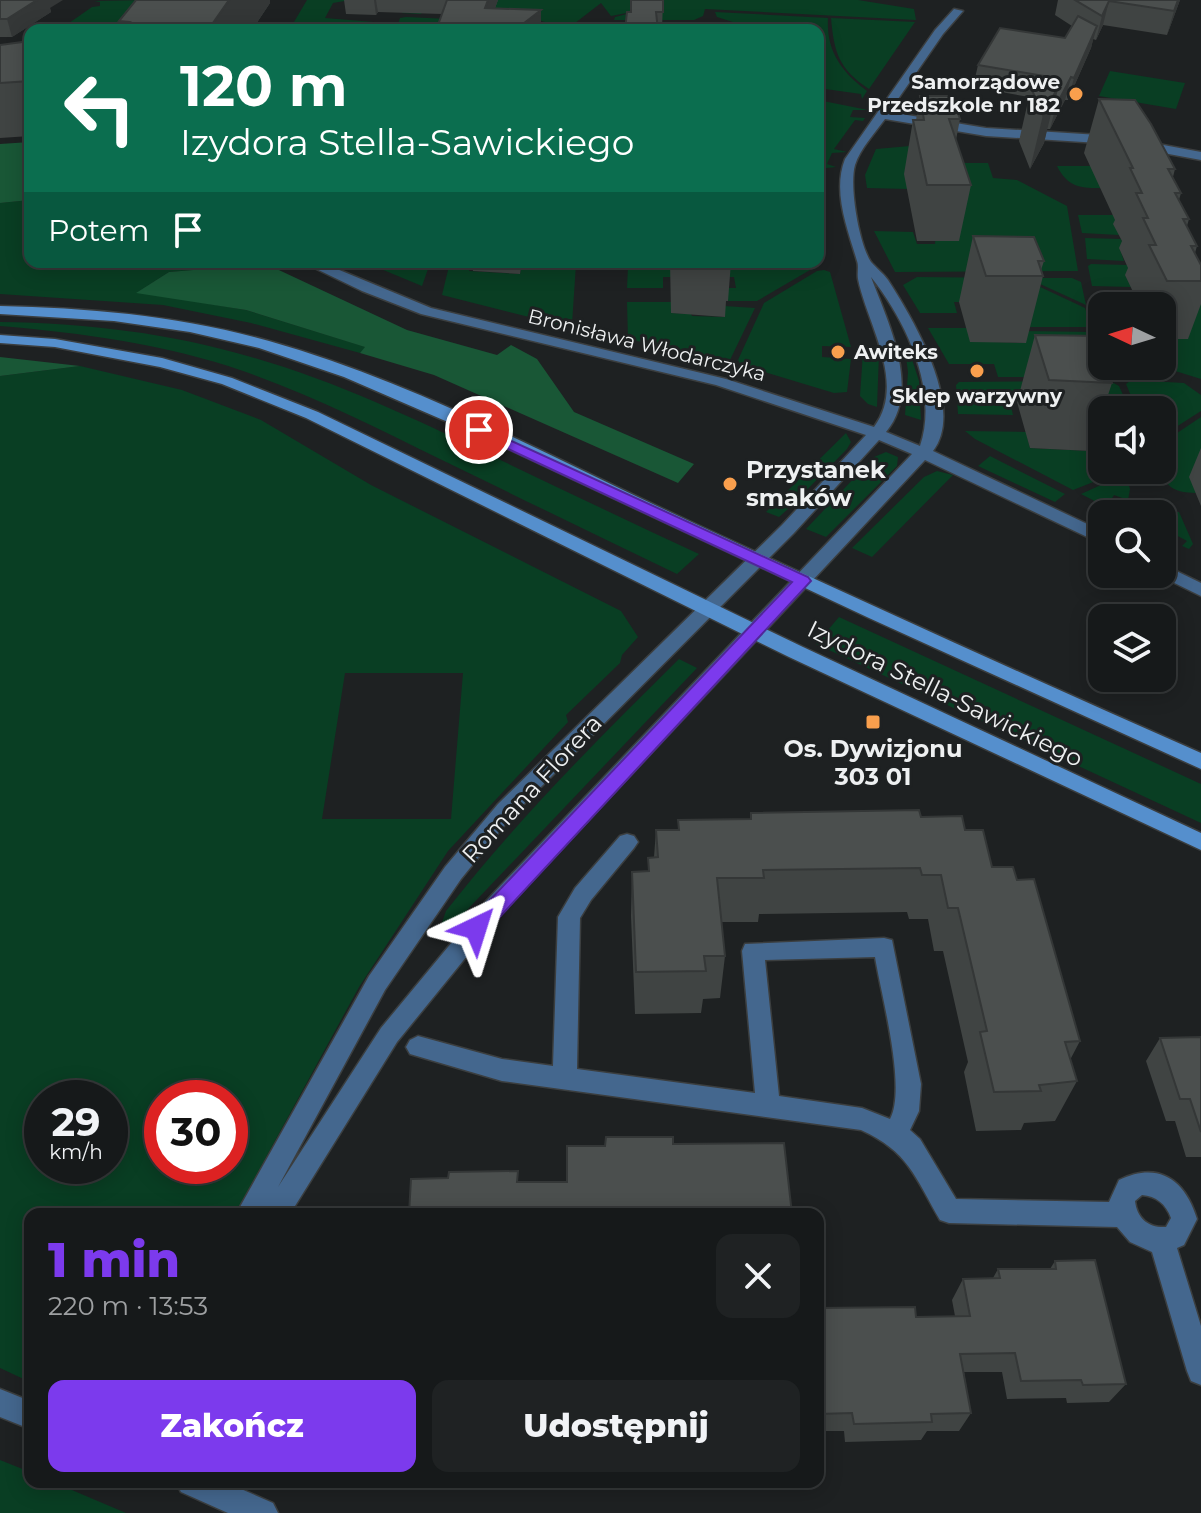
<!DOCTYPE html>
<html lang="pl">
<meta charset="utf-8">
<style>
body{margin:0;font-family:Montserrat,sans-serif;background:#1f2223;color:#f1f3f6;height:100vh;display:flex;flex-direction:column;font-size:30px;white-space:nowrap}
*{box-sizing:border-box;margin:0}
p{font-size:26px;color:#9ea0a2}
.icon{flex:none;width:44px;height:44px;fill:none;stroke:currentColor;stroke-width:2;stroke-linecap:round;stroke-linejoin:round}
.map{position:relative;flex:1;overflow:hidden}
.drawer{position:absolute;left:24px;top:1208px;width:800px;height:280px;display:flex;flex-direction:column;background:#16191a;border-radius:16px;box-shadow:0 4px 20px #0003,0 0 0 2px #353839}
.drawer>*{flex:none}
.guide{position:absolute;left:24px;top:24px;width:800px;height:244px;border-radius:16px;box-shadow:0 4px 20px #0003,0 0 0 2px #353839;background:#0b6e4f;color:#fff;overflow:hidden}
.needle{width:52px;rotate:274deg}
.buttons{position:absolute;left:1088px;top:292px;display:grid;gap:16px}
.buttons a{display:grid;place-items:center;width:88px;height:88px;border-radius:16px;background:#16191a;box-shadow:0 4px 20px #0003,0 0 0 2px #353839;font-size:40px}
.speed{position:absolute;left:24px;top:1080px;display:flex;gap:16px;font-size:40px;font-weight:700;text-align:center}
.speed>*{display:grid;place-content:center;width:104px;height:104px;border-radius:50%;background:#16191a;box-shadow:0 4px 20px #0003,0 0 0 2px #353839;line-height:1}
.speed small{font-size:20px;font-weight:400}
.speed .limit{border:12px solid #d22;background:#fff;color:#111}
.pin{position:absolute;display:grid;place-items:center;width:68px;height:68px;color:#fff;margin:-34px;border:4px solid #fff;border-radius:50%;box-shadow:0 2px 8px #0007}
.me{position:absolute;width:88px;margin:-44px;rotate:41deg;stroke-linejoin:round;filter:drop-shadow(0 0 6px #0008)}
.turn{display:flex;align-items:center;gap:28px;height:168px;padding:0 24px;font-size:36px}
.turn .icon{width:104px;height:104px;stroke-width:2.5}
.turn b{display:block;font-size:56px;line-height:68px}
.then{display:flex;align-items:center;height:76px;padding:0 24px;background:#0003;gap:16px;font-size:30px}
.round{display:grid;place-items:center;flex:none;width:84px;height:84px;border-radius:16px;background:#1f2223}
.headline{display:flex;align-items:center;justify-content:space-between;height:136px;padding:0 24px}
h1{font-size:48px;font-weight:800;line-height:60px;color:#7c3aed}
.primary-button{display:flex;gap:16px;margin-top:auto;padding:16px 24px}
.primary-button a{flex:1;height:92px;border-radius:16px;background:#7c3aed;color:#fff;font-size:32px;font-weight:800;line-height:92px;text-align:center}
.primary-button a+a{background:#1f2223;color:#f1f3f6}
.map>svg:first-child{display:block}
.green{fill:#093e23;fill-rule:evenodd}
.forest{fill:#195736}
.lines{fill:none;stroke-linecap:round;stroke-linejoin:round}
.street-casing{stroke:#3b3e3f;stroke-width:3}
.secondary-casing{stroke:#3b3e3f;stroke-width:3}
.street{fill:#44678e;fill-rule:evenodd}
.secondary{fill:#558fcd;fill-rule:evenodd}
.wall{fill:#404443}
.shaded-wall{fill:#343737}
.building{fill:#4b4f4e;stroke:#343737;stroke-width:2}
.route{fill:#7c3aed;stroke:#51269a;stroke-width:2}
.poi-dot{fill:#f99f4d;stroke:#1e2122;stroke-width:3}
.labels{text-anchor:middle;stroke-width:6;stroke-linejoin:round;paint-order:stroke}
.far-poi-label{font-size:20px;font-weight:bold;fill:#eef0f1;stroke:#1e2122;text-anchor:end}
.far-street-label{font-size:20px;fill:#eef0f1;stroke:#1e2122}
.poi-label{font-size:24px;font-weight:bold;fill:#eef0f1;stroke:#1e2122;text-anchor:start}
.street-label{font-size:24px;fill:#eef0f1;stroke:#1e2122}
</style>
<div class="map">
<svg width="1201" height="1513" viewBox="0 0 1201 1513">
<rect width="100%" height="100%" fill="#1e2122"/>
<path class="green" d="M150,0L114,30H59L92,7L100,6V2L94,1Z
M307,0H350L333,3L325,18L398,24L400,18L406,17L449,19L451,14L425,6L421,14L402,13L409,0H858L914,9L916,20L705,9L703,16L694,20H614L615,17L647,9L611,16L601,3L566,30H548L545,22L538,20L484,30H272L274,27H291Z
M715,12L828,18C826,50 841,72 867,91L862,99L861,94L818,88V30H713V24L736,23L717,17Z
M831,18L915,22L869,89C839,69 834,53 831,18Z
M1110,71L1185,83L1176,109L1099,96Z
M818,100L868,110H853L850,117L865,118L863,121L855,120L834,149L847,152L832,153L827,164L836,167L818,169Z
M910,146L908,189L867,188L865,175L876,149Z
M941,163H988L993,178L1017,180L1067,206L1078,271L895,272L874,231L913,232L917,244H935Z
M1057,166H1098L1108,188C1084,188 1069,190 1057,166Z
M30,200V262H258L266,264L169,272L138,292L246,310L366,347L360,353L251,323L163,305L0,294V203Z
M1078,215H1115L1119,235L1082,233Z
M1085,238L1121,239L1125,249H1120L1124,261L1087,259Z
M364,262H404L401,269L413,270L415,265L428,266V269L422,286Z
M450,262H471L469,271L520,274L522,263L576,264L572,324L565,326L442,295Z
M662,262H796L805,264L810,270L757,301H728L727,288H736L734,277H663V288H627L628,267Z
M1091,264L1127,265L1131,275H1126L1131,287L1092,286L1088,266Z
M824,270L830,272L851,347L822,346V357L851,359L847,392L834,393L741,365L738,360L764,303L817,271Z
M917,277L1021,278L1085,308L1091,327H1026V302H954L957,313H920L903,285Z
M1027,278H1072L1081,282L1086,305Z
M1201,293V379L1159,366H1162V335L1167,339L1188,338Z
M627,302H671V313L691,314L692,316L724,317V306L755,308L730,360L726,361L628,339Z
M0,322C85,323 170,333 251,357C335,381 413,418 492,456C561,489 630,522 699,554L677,574C598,536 520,498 442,460C377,428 312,395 243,371C165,344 82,333 0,326Z
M928,328H966L993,342L1025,343L1022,331L1092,332L1102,351V366H1109L1112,373L1108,377H998L994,364H949Z
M905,349L909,350L919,381L921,420L905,415L908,372Z
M863,352L879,354L877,407L868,404L860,396Z
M80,366L182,390L261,420L371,485L621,611L638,637L622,655L620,663L566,715L568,722L448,851L359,987L235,1214H30V1382L0,1368V376ZM345,673H463L451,819H322ZM42,1098H110V1166H42ZM162,1098H230V1166H162Z
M1131,380L1184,383L1201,395V411L1162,436V410H1137L1126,384Z
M1110,381L1119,386L1130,410H1102V432H1091L1090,403L1010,402L1013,415L958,414L956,385L959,382Z
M1201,417V477H1190L1196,493C1174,492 1169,489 1158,470H1162V443Z
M965,431L1026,432L1030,448L1089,451L1086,437L1102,438V470H1124L1073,490L975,439Z
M846,433L851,442L847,449L788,509L779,517L766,512Z
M886,452L898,457L897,466L826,537L806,529L874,457Z
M990,456L1065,494L1055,502L978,466Z
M937,471L953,475L872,557L852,548L924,477Z
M1125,474L1130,489L1128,500L1114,495L1109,503L1120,508L1116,512L1081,494Z
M1154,512H1179L1193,544L1189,549L1182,546L1187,541L1174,534L1168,538L1162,535V514H1138Z
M839,617L1201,784V823L816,644Z
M679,659L697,668L449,929L440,928L446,911C517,820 597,740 679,659Z
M0,1460L30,1472V1482H53L126,1513H0Z"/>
<path class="forest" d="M30,142V200L0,203V144Z
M266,264L407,330L497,355L511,345L537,359L574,412L694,464L678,483L434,375L360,353L365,347L246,310L136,293L169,272Z
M0,357L80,366L0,376Z"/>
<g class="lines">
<g class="street-casing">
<path id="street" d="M954,9L963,11L943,34L889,112L986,128L1115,136L1201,152V160L1115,144L986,136L885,119C875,133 860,149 855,165C849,186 859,244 871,262C876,268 883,273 888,280C912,317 966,408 933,451L1102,531V544L925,460L502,913L397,1042L290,1214H236L369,976L445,867L498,804L782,525L866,435L716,385L421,314L362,291L302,262H320L431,308L726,379L874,427C907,383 867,324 858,279C857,273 859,266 857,261C848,230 832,192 845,159L935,30ZM871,277C906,321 939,390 920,446L886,432C922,390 887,320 871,277ZM879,440L912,454L486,901L381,1028L278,1187L385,990L461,879L512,816L794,533Z
M1162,564L1201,583V596L1156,574H1162Z
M627,834L634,836L638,842L634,848L591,900L580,918L577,1069L755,1093L742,951L745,944L884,938L892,940L921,1084L919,1111L910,1130L920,1139L956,1199L1109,1202L1119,1180C1158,1161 1185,1179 1197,1219L1184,1245L1177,1248L1201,1326V1385L1191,1381L1187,1371L1152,1252L1130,1242L1117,1227L949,1223L940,1220C915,1177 908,1151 861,1130L502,1081L410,1054L406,1047L410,1040L418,1036L502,1059L553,1066L558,917L575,888L620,836ZM875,957C881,994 907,1088 890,1119L862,1108L779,1096L765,960ZM1142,1195C1156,1196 1166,1204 1171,1218L1166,1227C1149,1228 1137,1219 1135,1201Z
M0,1389L30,1401V1429L0,1417Z
M176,1482H225L273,1503L278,1513H228L181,1492Z"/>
</g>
<g class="secondary-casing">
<path id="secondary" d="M0,306C91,308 181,316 269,341C415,382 550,457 687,520C857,599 1029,677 1201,753V769L869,618L487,439L344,377L259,348L190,332L114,321L0,314Z
M0,335L55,339L162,358L232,378L318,412L803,647L1201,833V850L789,657L306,418L222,384L160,367L55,347L0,343Z"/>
</g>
<use href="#street" class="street"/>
<use href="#secondary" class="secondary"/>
</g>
<path class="wall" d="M0,0L50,8L51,12L12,37H0Z
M136,0H270V3L252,30H121L119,21Z
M344,0H498L495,8L541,10V30H439L438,25L442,14L378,12L376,15L346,14Z
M663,0L662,30H625L631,12Z
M1058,0H1180L1167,35L1103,25L1096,40L1093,39L1091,48L1068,100H1065L1050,129H1047L1044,143L1030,169L1019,141L1029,97L973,87L978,65L1065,38L1072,26L1055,15Z
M30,41V136L0,138V45Z
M920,96L960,119L956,140L971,185L959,241H917L904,174L913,120H916Z
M1099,99L1175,169L1173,177L1181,193L1179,200L1189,219L1187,226L1197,246L1195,253L1201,265V304L1188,339H1162V306H1133L1131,302L1134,294L1125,275L1128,268L1119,248L1122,241L1113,224L1115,220L1084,153Z
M973,236L1044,261L1041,270L1043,276L1026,343L970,342L959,302Z
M471,262H522L520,274L473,271Z
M670,262H731L728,301H726L725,317L671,313Z
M1035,335L1102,366H1112L1109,375L1112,383L1103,410H1102V414L1090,451L1030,448L1017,402Z
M1201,448V506L1189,477Z
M751,813L921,817L965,830L992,867L1017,880L1080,1041L1070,1060L1077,1081L1055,1121L1024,1123L1021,1130L976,1131L964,1072L968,1062L943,951H934L928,919H909L907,912L759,914L758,922H721L725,956L720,998L703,999L701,1013L635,1014L631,916L632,872L648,871V858L654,857L656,830H678V820L750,819Z
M1201,1037V1157H1186L1175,1121H1166L1146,1061L1160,1038Z
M1055,1261L1126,1384L1109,1402L1067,1403L1066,1398L1007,1399L1002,1372H964L971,1413L959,1431H927L921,1440L845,1442L844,1431H818V1308L916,1317L955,1316L952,1300L963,1279L993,1278L998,1269H1050Z"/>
<path class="shaded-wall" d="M37,0H63L50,8L51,12L12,37L7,19Z
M229,0H270V3L252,30H208Z
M374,0H376L378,12L376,15Z
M488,0H498L487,30L485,8Z
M1178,0H1180L1167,35L1174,11Z
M1109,1L1103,25L1096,40L1102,16Z
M541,10V30H515Z
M1097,26L1091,48L1068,100L1074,78Z
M1071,77L1065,100L1050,129L1056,106Z
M1057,89L1044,143L1030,169L1043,115Z"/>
<path class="building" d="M0,0H37L7,19H0Z
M136,0H229L208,30L125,29L130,22L119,21Z
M447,0H488L485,8L541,10L515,30H441L438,25Z
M631,0H663V12H656L658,30H625L627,12H631Z
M1075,0H1178L1174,11L1109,1L1102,16Z
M1078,16L1097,26L1074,78L1071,77L1056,106H1053L1057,89L1037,88L1044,76L978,65L1000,28L1065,38Z
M30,41V81L0,83V45Z
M1031,88L1057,89L1043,115Z
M920,96H952L960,119H949L971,185H927L913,120H924Z
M1099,99L1135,100L1151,124L1175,169H1168L1181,193H1175L1189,219H1183L1197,246H1191L1201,265V281H1167L1149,245H1156L1143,218H1148L1136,193H1142L1130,168H1133Z
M973,236L1034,237L1044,261H1038L1043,276H986Z
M1035,335L1101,336L1102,366H1106L1112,383L1049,380Z
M919,810L921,817L962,816L965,830H983L992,867H1013L1017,880L1034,879L1080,1041L1065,1042L1077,1081L1039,1085L1041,1091L994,1092L980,1032L987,1031L958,908H948L941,875H922L920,868L763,870L764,878H717L725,956H704L706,971L636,972L632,872L649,871L648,858L658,857L656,830H679L678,820L751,819V813Z
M1201,1037V1132L1190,1099H1180L1160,1038Z
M606,1137H673V1144L784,1143L792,1214H409L411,1179L448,1178L449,1172L518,1171L517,1182H567V1146H605Z
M1095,1260L1126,1384L1083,1385L1081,1380L1021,1381L1015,1353L960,1354L971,1413L931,1414L932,1422L854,1424L852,1413L818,1414V1308L915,1307L916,1317L970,1316L963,1279L1000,1278L998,1269H1056L1055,1261Z"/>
<path class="route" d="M479,426L808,577L811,581L484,934L476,937L469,934L466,928L469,922L792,582L474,433V427Z"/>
<g class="poi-dot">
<circle cx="1076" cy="94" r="8"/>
<circle cx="838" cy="352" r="8"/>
<circle cx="977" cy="371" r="8"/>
<circle cx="730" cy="484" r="8"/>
<rect x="865" y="714" width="16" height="16" rx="4"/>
</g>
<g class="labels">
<g class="far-poi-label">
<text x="1060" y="89">Samorządowe<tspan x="1060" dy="23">Przedszkole nr 182</tspan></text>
<text x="854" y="359" text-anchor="start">Awiteks</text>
<text x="977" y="403" text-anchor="middle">Sklep warzywny</text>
</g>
<g class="far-street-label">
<text transform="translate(647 345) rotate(14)" y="7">Bronisława Włodarczyka</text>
</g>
<g class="poi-label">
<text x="746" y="478">Przystanek<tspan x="746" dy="28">smaków</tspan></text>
<text x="873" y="757" text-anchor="middle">Os. Dywizjonu<tspan x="873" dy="28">303 01</tspan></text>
</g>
<g class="street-label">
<text transform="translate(945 694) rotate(26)" y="8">Izydora Stella-Sawickiego</text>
<text transform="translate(532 789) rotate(-47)" y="8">Romana Florera</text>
</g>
</g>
</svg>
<div class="buttons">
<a><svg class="needle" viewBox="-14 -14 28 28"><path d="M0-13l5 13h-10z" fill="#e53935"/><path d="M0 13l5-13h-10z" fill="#9ea0a2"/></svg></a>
<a><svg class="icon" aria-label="sound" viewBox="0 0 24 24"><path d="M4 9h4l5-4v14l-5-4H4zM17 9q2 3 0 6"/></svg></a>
<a><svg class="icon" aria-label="search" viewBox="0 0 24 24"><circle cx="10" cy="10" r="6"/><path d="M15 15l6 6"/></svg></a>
<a><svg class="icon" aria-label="layers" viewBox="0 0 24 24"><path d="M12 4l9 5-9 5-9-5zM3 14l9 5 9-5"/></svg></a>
</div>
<div class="speed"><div>29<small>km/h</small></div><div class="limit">30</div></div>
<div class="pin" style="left:479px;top:430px;background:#d93025"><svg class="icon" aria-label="arrive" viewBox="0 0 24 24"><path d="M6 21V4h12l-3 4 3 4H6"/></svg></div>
<svg class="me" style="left:476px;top:928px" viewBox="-20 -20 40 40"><path d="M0-17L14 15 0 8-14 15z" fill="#7c3aed" stroke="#fff" stroke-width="4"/></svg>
<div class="guide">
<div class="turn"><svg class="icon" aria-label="left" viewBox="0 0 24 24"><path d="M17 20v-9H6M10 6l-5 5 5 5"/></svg><div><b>120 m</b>Izydora Stella-Sawickiego</div></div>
<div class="then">Potem<svg class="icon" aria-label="arrive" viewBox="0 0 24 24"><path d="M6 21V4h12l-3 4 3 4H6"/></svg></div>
</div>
<section class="drawer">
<div class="headline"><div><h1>1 min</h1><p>220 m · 13:53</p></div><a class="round"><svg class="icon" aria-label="close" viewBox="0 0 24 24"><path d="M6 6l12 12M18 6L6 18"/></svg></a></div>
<div class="primary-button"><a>Zakończ</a><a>Udostępnij</a></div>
</section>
</div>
